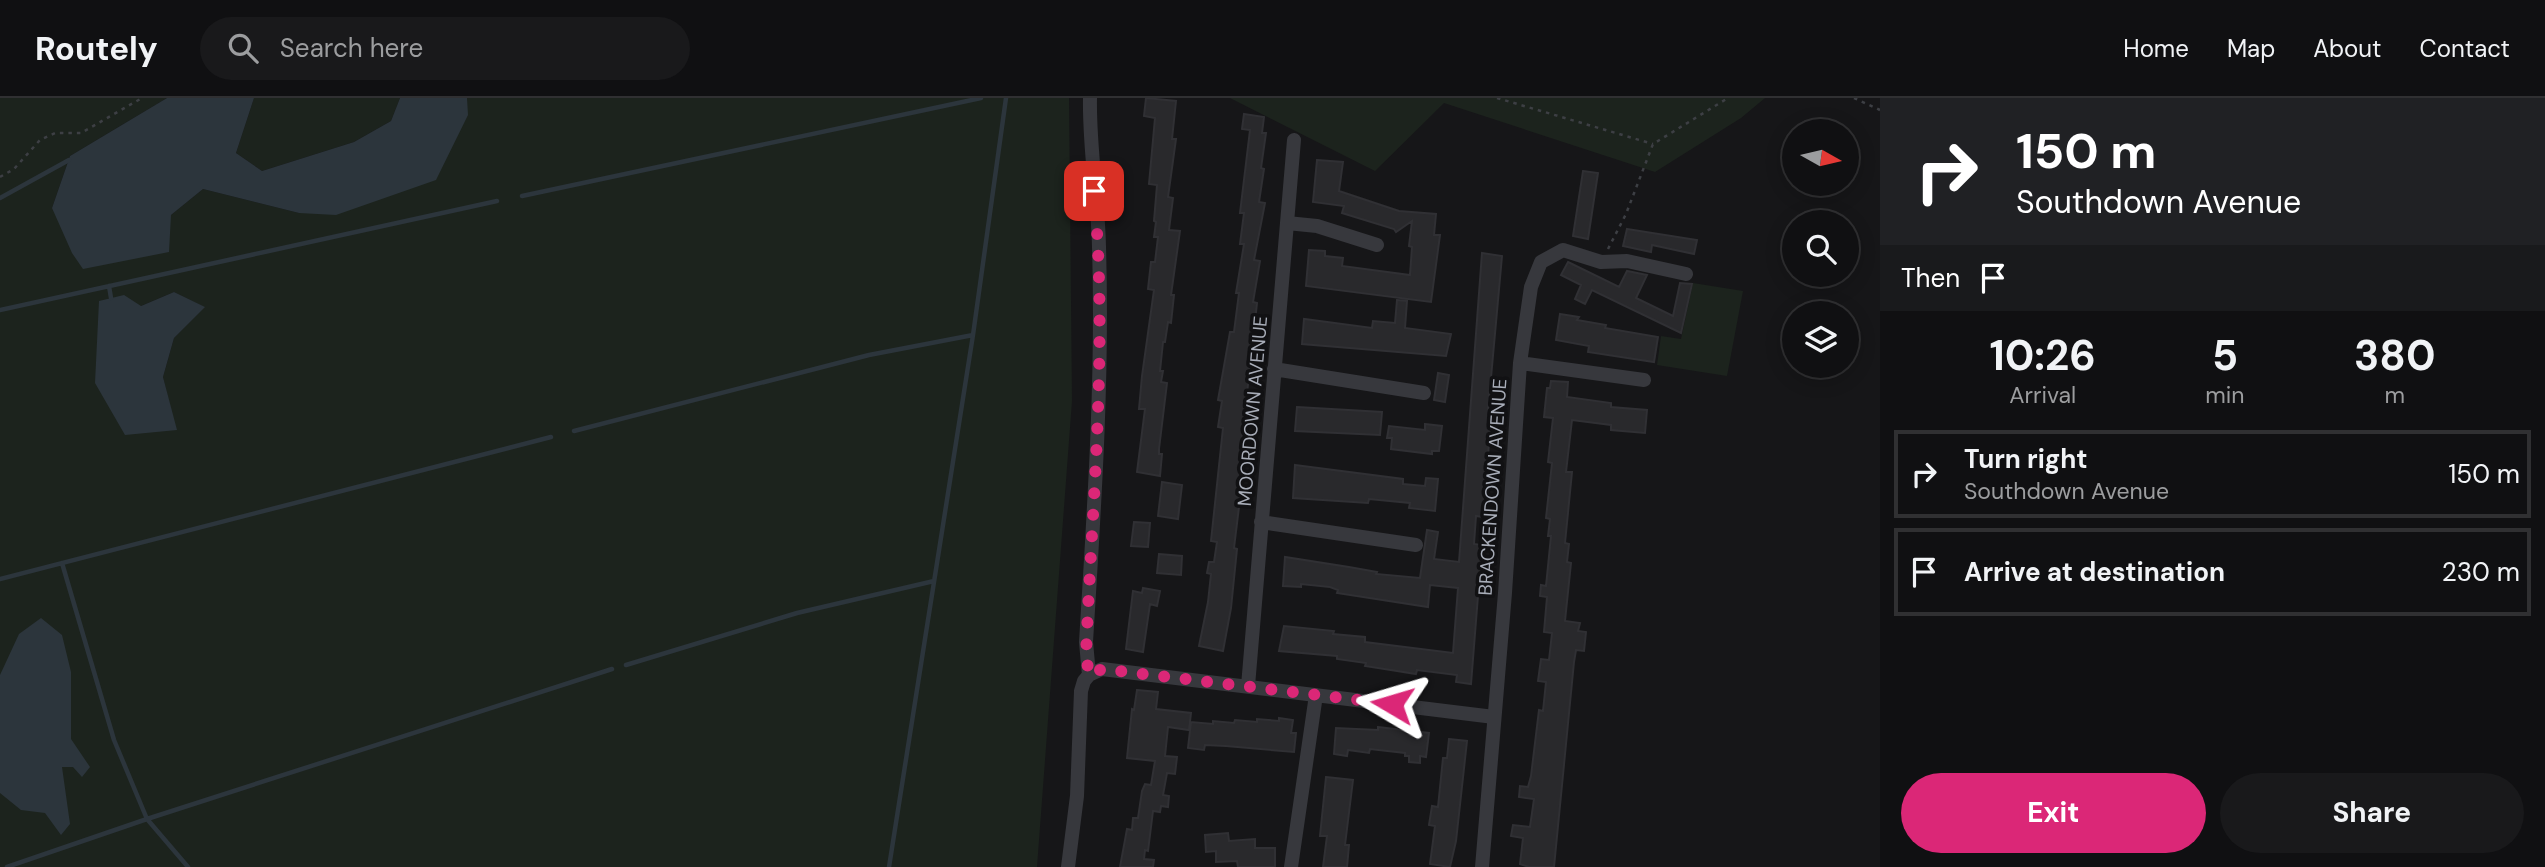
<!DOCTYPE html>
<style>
body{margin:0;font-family:"DM Sans",sans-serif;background:#19191b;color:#f1f3f6;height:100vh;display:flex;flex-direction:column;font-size:26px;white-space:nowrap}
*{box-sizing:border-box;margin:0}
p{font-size:23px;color:#9c9d9f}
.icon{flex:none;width:38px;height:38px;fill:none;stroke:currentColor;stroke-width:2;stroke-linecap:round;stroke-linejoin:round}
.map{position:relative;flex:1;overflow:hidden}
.panel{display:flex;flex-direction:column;background:#101012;width:665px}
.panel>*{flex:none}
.banner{background:#202124;color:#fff;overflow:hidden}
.needle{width:46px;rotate:98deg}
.controls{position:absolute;left:1782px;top:21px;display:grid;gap:14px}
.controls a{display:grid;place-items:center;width:77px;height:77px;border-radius:50%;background:#101012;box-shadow:0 4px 18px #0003,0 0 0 2px #303032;font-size:35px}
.pin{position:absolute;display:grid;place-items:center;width:60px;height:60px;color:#fff;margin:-30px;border-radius:14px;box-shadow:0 4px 10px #0006}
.me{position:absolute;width:77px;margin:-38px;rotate:277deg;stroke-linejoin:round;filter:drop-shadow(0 0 5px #0008)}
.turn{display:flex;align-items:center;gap:24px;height:147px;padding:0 21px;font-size:32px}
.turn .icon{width:91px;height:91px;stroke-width:2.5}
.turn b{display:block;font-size:49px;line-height:60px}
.then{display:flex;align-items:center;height:66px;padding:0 21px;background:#0003;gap:14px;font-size:26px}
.eta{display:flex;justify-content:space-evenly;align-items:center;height:119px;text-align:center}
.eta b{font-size:42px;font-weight:700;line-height:49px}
.primary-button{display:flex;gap:14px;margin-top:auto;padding:14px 21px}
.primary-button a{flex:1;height:80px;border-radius:42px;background:#db2777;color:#fff;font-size:28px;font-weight:700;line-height:80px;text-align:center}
.primary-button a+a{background:#19191b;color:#f1f3f6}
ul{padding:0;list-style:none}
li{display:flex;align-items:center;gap:21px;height:88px;margin:0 14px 10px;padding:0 7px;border:4px solid #303032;border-radius:0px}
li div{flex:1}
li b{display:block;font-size:26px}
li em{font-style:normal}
header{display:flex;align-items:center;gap:42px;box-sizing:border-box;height:98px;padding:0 35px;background:#101012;border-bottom:2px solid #303032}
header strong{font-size:33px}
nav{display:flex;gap:38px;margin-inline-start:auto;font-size:24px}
.search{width:490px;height:63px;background:#19191b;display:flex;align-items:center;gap:18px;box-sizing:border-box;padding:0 24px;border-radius:38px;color:#9c9d9f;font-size:26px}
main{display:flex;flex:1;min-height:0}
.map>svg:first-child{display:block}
.green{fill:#1c231d;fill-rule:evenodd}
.water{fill:#2c353c}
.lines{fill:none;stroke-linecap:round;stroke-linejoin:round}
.stream{stroke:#2c353c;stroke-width:4.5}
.building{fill:#29292c;stroke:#303034;stroke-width:2}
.path{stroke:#3d3f44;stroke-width:2.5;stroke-dasharray:3.5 5;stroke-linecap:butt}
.street{stroke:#37383d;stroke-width:14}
.route{stroke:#db2777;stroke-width:12;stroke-dasharray:0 21.6}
.labels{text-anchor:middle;stroke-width:7;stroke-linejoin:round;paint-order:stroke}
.street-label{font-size:19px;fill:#a8adb8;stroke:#111113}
</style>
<header>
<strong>Routely</strong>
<div class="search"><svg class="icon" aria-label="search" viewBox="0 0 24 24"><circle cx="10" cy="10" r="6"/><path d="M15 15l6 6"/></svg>Search here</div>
<nav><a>Home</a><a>Map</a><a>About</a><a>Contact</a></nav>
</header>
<main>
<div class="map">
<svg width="1880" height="769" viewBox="0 0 1880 769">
<rect width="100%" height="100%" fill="#161618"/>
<path class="green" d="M0,0H167L70,58L52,110L171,117L203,91L299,115L467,17V0H1069L1072,303L1037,769H0ZM174,194L204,209L174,240L163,279L176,332L141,208Z
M254,0H400L391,23L354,44L262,73L236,55Z
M1230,0H1765L1741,20L1655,74L1444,5L1375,73Z
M1693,185L1743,193L1727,278L1657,267L1661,238L1681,241Z"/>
<path class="water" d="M167,0H254L236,55L262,73L354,44L391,23L400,0H467L468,17L436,82L336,117L299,115L203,91L171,117L169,154L83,171L72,155L52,110L70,58Z
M174,194L205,209L174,240L163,279L177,332L125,337L95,285L99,203L124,197L141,208Z
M41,520L62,537L71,574V641L90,669L82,679L73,669H62L70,726L61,737L45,715L21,712L0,695V577L19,536Z"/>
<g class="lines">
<path class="stream" d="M522,98L981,0
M0,100L69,62
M109,188L111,200
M0,212L497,103
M574,333L869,257L973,237
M62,465L114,642L147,721L188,769
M0,481L551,339
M626,567L797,515L934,483
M7,769L147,721L612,571
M889,769L973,237L1006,0"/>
</g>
<path class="building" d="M1146,0L1176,3L1172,41H1176L1168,99L1173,100L1169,132L1180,133L1171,197H1174L1171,225L1168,224L1165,244H1163L1160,273H1163L1161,284L1167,285L1159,351V356H1162L1160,378L1137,374L1145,311H1139L1142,278L1154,192L1148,191L1151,164H1155L1158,139H1154L1156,124L1154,123L1157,87L1149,86L1155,20L1144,18Z
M1244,16L1264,19L1262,35H1266L1261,70L1264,71L1259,104L1265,105L1254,162L1260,163L1253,204L1257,205L1242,341H1245L1244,368L1234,450L1237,451L1231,510L1223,553L1199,548L1208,504L1211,476L1207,475L1209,464H1214L1217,444L1211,443L1223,330L1218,329L1222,303L1218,302L1230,234H1234L1239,195H1236L1244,146H1240L1244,115H1240L1250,32L1242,31Z
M1317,62L1343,64L1339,93L1399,113L1436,116L1434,137H1440L1431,204L1306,188L1309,152L1325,153V158L1343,160L1342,168L1410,177L1412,149L1409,148L1412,123L1396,134L1394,131L1342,115L1344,108L1313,104Z
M1583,73L1598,75L1588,141L1573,138Z
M1627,131L1697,142L1694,156L1652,147L1651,154L1623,148Z
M1482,155L1502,158L1488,313H1491L1485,406L1483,419L1476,418L1474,446L1482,447L1471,586L1456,584L1457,577L1417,572L1416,576L1397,573L1365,568L1366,565L1337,561V558L1279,553L1284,528L1334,533L1333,536L1365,539V544L1453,555L1458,490L1430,487L1428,509L1337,495L1338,492L1330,489L1301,486V489L1283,488L1285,459L1349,469L1377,474L1376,476L1420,480L1427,432L1438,434L1434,461L1459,464Z
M1568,164L1619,189L1627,173L1647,177L1636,200L1673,218L1680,185L1692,186L1681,235L1592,192L1585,206L1575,201L1581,187L1561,177Z
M1397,202L1407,203L1405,230L1451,236L1446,258L1302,246L1304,221L1372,230L1373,223L1395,225Z
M1560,216L1579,219L1577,222L1606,227L1605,230L1658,239L1654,264L1588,254L1589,248L1556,242Z
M1438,275L1449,277L1445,304L1434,302Z
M1551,283L1568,284L1567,299L1611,305V309L1647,312L1645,335L1611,332V327L1572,322L1566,374H1572L1565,445L1569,446L1567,464L1571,465L1565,523L1580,525L1578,533L1586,534L1584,553L1576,552L1574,564L1554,769H1529L1520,766L1523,740L1511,738L1513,727L1530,729L1534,701L1519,699L1520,688L1528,689L1531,678L1539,612L1543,613L1546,584L1538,583L1541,561L1549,562L1552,535L1544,534L1547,499L1540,498L1541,487L1546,488L1551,438H1548L1550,421L1546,420L1552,365L1548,364L1553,320L1544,319L1547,290H1550Z
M1297,309L1382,314L1380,337L1295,333Z
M1425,326L1442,328L1439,353H1432V356L1391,351L1392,340H1387L1389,328L1425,332Z
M1295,367L1403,381V386L1425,388L1426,380L1438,381L1435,413L1409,410L1410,405L1369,401L1368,405L1293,400Z
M1162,384L1182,387L1178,421L1158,418Z
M1134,424L1150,425L1148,449L1131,448Z
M1159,456L1182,458L1181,477L1157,475Z
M1143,490L1160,493L1157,508L1150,506L1143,554L1126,551L1133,493L1142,495Z
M1137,592L1158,594L1156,611L1191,615L1189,632L1168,629L1165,658L1177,659L1175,676L1167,675L1163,697L1169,698L1168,709L1161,708L1160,714L1153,713L1148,753L1145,752L1144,761L1154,762L1153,769H1120L1127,731L1132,732L1133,720H1138L1142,693L1145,686L1151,687L1155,663L1127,660L1132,611L1134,612Z
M1279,620L1293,622L1291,635H1296L1294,654L1226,648L1205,647L1204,652L1188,650L1191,624L1213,626V623L1234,625L1235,622L1257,624V621L1279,623Z
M1378,629L1429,635L1426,659L1420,658V665L1409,664V658H1405V655L1370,651L1369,655L1348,652L1347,658L1334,656L1336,630L1378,632Z
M1449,641L1467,643L1456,743L1450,769L1430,766L1435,728L1429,727L1432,708L1438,709L1443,660H1447Z
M1326,679L1353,682L1345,747H1349L1347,769H1323L1327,738H1320Z
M1228,735L1229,743L1255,741V750H1275V769H1238L1237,763L1216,764V753L1206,754L1205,737Z"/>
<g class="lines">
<path class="path" d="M1497,0L1653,46
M1854,0L1880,12
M0,79L14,71L40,42L55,35H81L142,0
M1608,151L1626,116L1653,46L1728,0"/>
<path class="street" d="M1287,125L1317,128L1377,147
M1520,265L1644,282
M1274,271L1424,295
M1261,424L1416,447
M1089,577L1102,571L1494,619
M1248,588L1294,42
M1068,769L1077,698L1081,593L1084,583L1089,577L1086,544C1094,413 1103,281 1099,149C1098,99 1089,50 1090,0
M1291,769L1316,597
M1482,769L1505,495L1520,265L1531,189L1541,164L1563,152L1601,164L1627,163L1686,176"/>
</g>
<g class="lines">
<path class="route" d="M1094,93C1108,248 1092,403 1086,557L1089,577L1102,571L1392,606"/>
</g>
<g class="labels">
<g class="street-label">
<text transform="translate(1252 313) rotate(-85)" y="7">MOORDOWN AVENUE</text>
<text transform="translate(1492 389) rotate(-86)" y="7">BRACKENDOWN AVENUE</text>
</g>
</g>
</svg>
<div class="controls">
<a><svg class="needle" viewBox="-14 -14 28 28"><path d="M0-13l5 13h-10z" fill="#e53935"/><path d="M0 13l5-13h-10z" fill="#9c9d9f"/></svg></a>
<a><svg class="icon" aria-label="search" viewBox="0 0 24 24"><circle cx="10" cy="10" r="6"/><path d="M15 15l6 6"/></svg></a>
<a><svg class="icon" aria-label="layers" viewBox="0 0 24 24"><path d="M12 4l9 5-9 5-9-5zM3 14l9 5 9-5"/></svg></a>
</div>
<div class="pin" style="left:1094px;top:93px;background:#d93025"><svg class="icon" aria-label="arrive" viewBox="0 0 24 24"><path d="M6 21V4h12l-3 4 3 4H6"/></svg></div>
<svg class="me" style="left:1392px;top:606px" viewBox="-20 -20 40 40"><path d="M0-17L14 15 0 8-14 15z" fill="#db2777" stroke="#fff" stroke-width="4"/></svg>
</div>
<section class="panel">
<div class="banner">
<div class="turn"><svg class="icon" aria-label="right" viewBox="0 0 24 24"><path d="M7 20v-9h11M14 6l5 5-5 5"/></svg><div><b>150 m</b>Southdown Avenue</div></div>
<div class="then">Then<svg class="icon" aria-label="arrive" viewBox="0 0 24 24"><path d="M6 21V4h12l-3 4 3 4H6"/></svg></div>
</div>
<div class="eta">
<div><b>10:26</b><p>Arrival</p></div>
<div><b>5</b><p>min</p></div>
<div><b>380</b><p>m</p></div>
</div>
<ul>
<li><svg class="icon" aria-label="right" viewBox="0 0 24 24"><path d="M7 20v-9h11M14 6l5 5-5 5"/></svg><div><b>Turn right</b><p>Southdown Avenue</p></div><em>150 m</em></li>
<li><svg class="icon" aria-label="arrive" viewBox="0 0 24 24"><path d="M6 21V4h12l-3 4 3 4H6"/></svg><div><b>Arrive at destination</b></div><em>230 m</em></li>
</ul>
<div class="primary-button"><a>Exit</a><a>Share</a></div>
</section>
</main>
